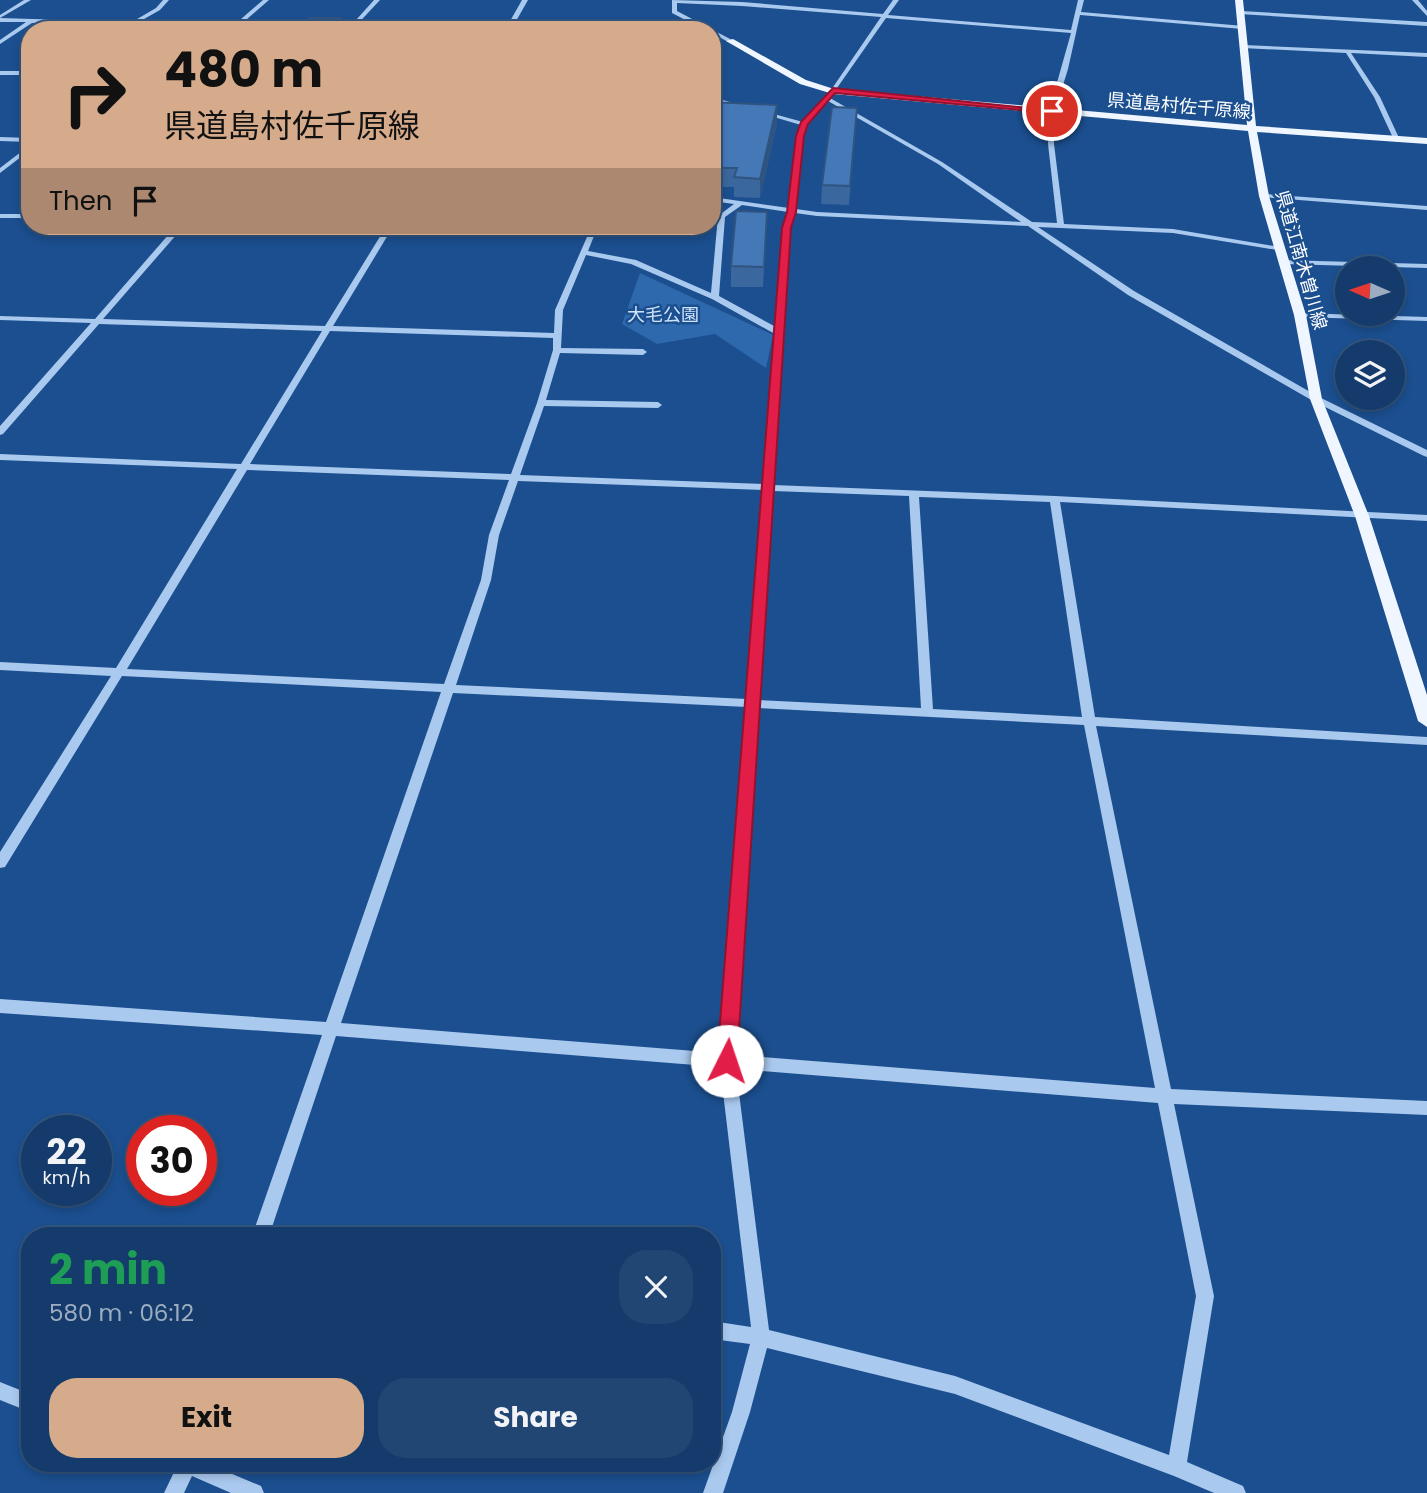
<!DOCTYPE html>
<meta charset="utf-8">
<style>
body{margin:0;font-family:Poppins,"Noto Sans JP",sans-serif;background:#214673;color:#f1f3f6;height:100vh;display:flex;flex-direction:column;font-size:26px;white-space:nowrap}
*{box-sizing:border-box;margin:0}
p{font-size:23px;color:#9dadc1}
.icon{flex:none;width:38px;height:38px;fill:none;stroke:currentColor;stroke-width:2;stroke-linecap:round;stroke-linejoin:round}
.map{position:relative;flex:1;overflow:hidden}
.details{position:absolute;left:21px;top:1227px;width:700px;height:245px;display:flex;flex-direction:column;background:#143b6b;border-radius:28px;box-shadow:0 4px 10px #0003,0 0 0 2px #33557e}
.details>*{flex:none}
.top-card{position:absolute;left:21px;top:21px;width:700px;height:214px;border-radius:28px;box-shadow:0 4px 10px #0003,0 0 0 2px #33557e;background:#d6ab8b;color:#111;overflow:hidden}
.needle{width:46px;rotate:273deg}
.buttons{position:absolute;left:1335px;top:256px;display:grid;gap:14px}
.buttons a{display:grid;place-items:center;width:70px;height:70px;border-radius:50%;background:#143b6b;box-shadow:0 4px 10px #0003,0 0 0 2px #33557e;font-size:35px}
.speed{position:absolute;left:21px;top:1115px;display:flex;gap:14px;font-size:35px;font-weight:700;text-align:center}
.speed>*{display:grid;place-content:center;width:91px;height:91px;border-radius:50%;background:#143b6b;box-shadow:0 4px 10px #0003,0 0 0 2px #33557e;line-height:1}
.speed small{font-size:18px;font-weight:400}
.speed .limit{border:10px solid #d22;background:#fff;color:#111}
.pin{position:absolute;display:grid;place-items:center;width:60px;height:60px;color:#fff;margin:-30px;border:4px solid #fff;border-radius:50%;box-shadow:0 2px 7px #0007}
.me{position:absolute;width:77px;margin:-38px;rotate:4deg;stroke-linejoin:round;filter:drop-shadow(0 0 5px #0008)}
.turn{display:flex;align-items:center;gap:24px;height:147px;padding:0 28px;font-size:32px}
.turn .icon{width:91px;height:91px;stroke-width:2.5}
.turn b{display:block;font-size:49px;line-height:60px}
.then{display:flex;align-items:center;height:66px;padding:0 28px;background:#0003;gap:14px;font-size:26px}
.round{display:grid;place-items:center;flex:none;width:74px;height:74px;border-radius:28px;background:#214673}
.head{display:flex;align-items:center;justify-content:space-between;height:119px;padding:0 28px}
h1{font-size:42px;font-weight:700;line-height:52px;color:#1e9e55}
.cta{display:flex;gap:14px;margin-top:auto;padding:14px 28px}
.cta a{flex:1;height:80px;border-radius:28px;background:#d6ab8b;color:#111;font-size:28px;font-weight:700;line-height:80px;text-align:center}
.cta a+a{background:#214673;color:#f1f3f6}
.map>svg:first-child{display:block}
.green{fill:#2e69ad}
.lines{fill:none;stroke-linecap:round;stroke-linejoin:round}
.minor{fill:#a9c9ee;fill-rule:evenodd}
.major{fill:#f0f6ff;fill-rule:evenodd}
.wall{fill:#3a679d}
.shaded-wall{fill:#305480}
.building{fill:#4478b7;stroke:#305480;stroke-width:2}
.route{fill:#e11d48;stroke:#92132f;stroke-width:2}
.labels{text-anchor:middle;stroke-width:5;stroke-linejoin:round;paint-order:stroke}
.far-street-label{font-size:18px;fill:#fff;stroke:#1b4f8f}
.far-park-label{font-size:18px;fill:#cfe3fa;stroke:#1b4f8f}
</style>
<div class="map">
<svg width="1427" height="1493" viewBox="0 0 1427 1493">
<rect width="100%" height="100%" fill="#1b4f8f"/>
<path class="green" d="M640,273L773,335L766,368L715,334L657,344L622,324Z"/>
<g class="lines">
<path class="minor" d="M24,0H31L0,18L132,22L156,8L163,0H169L160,10L137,23L233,26L263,0H269L239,26L330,30L32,23L0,44V40L26,22H0V15Z
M374,0H380L352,30H347Z
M522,0H528L511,30H505Z
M672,0L742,2L883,14L893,0H899L888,15L1071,30L1078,0H1084L1081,12L1244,26L1242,29L1080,15L1068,69L1055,111L1054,144L1064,224L1173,229L1280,247H1283V251L1173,233L1038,227L1134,291L1319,397L1427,450V457L1424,456L1313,401L1128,295L1028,226L817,216L795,213L791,228L773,485L1055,496L1427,515V521L1060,502L1095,717L1427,737V745L1096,726L1171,1089L1427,1101V1115L1174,1104L1214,1296L1187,1462L1243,1486L1246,1493H1214L1174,1476L955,1394L767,1348L750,1412L723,1493H703L732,1412L750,1344L712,1339V1321L751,1327L720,1067L336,1036L269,1236H252L322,1035L0,1013V999L326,1022L441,692L122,676L5,867L0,868V852L111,676L0,670V662L116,668L237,469L0,460V454L241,464L322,331L99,324L3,434L0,435V426L91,323L0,320V316L95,319L176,226H184L103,319L325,326L384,230L346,228L343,226H398L588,233L592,226H598L588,251L636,260L711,293L718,216L734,204L712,201V197L789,208L797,136L801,125L760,113L763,111L803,122L831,90L881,17L742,6L677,3V11L732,40L730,43L712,33V30H705L672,13ZM886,18L1071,33L1049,111L1048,144L1057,223L1032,222L942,162L830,98ZM828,101L938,164L1021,222L817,212L796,209L803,136L807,124ZM742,205L788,212L783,228L776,327L719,296L725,217ZM391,230L587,237L555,310L554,333L333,326ZM586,255L631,264L712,299L775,334L764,484L520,475L544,406L658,408L662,405L658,402L546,400L560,353L643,355L647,352L643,349L561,348L563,310ZM330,331L553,338V350L537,403L511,474L250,464ZM247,470L509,480L489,535L481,580L444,684L127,669ZM518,481L763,490L747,699L456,685L491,580L499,535ZM773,491L909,496L921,708L759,700ZM919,497L1050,502L1082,717L933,709ZM453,693L747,707L720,1053L341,1023ZM758,708L1084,725L1155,1088L735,1055ZM736,1069L1158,1103L1196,1296L1169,1455L955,1376L769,1330Z
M1412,0H1418L1427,11V16Z
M1241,11L1427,22V26L1239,14Z
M1244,45L1427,53V57L1351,53L1380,97L1400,140L1397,142L1394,140L1374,97L1346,53L1242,48Z
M0,71H30V75H0Z
M712,97L744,106L745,107L742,109L712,101Z
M0,137L30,138V142L0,141Z
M30,145V150L0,173V168Z
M1264,194L1427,206V210L1262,197V195Z
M0,214H30V218H0Z
M1281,260L1427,264V268L1284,264H1281Z
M1297,313L1427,317V321L1300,317H1297Z
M0,1382L30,1394V1412L0,1400Z
M173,1463H206L261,1486L264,1493H231L192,1476L184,1493H164L176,1468Z"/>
<path class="major" d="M1235,0H1243L1256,126L1427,138V144L1257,132L1269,196L1306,315L1322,399L1369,516L1427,695V727L1418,721L1355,516L1310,399L1294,315L1259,196L1248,131L833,94L800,84L726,41L733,39L806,80L834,89L1247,125Z"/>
</g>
<path class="wall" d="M712,102L777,105V123L760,198L734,197V187H712Z
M857,108L849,205L821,204L822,185Z
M767,212L763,287H731V266Z"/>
<path class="shaded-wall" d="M341,18L343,30L335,25Z
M777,105V123L760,198V179Z"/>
<path class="building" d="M309,18H341L335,25L400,27L397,30H297Z
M712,102L777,105L760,179L734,177L737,168H712Z
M832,107L857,108L850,186L822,185Z
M736,211L767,212L764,267L731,266Z"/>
<path class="route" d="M833,88L1056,111L1052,113L835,93L808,124L804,136L796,212L791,228L737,1061L734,1068L727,1070L720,1068L717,1061L782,228L787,212L796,136L801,122Z"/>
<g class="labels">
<g class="far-street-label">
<text transform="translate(1179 106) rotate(5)" y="6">県道島村佐千原線</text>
<text transform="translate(1301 260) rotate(74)" y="6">県道江南木曽川線</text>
</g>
<g class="far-park-label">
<text x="663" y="321">大毛公園</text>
</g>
</g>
</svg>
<div class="buttons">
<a><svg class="needle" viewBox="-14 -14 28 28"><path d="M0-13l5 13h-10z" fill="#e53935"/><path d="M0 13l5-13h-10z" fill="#9dadc1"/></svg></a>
<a><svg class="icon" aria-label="layers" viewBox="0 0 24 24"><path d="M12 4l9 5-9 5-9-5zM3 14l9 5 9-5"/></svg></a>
</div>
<div class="speed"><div>22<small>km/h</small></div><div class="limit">30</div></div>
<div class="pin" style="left:1052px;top:111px;background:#d93025"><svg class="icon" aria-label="arrive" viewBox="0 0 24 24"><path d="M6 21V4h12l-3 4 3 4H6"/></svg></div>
<svg class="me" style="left:727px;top:1061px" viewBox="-20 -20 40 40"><circle r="19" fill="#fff"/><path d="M0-13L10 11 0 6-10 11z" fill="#e11d48"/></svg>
<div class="top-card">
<div class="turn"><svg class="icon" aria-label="right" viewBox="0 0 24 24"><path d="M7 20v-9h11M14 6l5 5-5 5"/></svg><div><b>480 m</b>県道島村佐千原線</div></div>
<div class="then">Then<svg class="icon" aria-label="arrive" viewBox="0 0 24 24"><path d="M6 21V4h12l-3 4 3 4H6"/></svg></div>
</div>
<section class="details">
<div class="head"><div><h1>2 min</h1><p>580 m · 06:12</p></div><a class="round"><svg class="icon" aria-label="close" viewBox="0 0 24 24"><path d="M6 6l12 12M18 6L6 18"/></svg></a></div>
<div class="cta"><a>Exit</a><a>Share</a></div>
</section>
</div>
